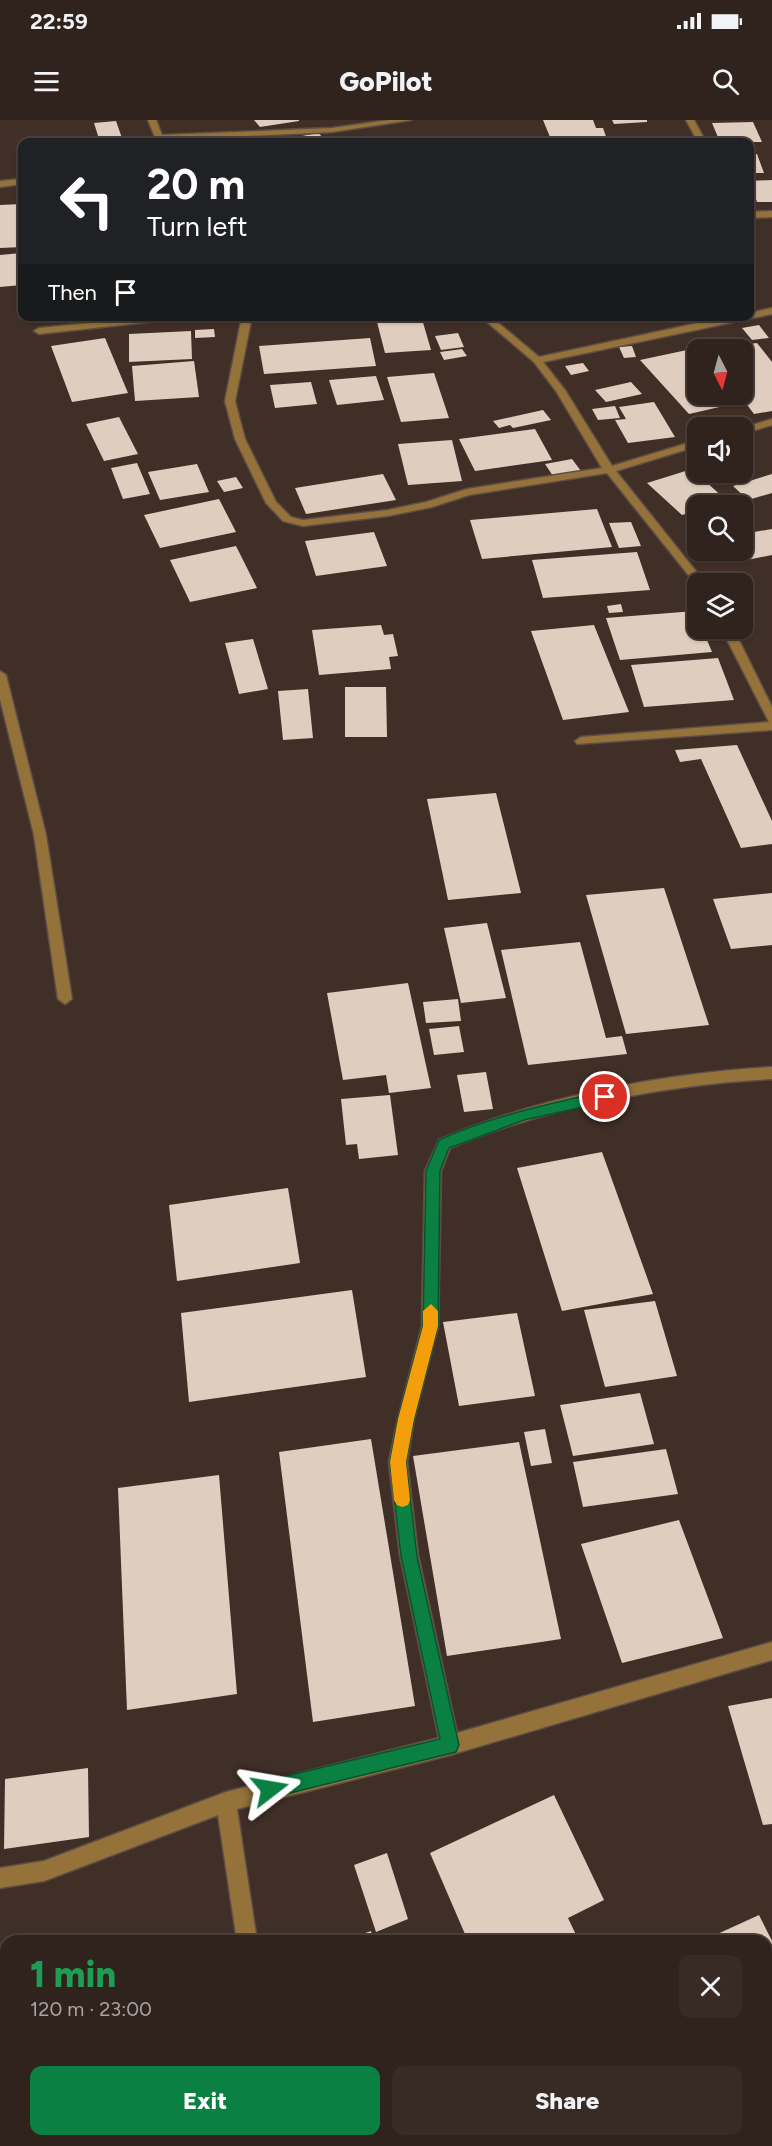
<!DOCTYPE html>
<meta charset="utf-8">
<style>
body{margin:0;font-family:Figtree,sans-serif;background:#382b26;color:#f1f3f6;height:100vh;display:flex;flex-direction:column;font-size:22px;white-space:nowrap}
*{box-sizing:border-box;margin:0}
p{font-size:20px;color:#a8a4a4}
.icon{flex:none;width:33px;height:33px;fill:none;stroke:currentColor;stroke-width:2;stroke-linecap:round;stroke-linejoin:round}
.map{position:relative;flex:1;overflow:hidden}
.drawer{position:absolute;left:0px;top:1815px;width:772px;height:212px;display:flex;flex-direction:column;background:#30231d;border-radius:18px 18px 0 0;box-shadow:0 2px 4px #0004,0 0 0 2px #4b403b}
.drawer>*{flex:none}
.guide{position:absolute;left:18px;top:18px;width:736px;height:183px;border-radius:12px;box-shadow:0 2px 4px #0004,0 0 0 2px #4b403b;background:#202124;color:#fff;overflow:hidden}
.needle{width:39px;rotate:174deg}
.buttons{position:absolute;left:687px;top:219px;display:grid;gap:12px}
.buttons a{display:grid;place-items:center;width:66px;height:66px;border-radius:12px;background:#30231d;box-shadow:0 2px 4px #0004,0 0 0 2px #4b403b;font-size:30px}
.pin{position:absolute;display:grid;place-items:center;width:51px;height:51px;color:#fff;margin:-26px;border:3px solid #fff;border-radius:50%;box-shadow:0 2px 6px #0007}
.me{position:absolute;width:66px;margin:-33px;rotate:76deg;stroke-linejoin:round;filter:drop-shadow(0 0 4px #0008)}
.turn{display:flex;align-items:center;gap:21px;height:126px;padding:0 30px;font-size:27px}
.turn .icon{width:78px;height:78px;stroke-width:2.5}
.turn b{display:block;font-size:42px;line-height:51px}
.then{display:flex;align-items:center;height:57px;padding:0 30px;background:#0003;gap:12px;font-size:22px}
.round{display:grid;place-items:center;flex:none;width:63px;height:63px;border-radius:12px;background:#382b26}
.headline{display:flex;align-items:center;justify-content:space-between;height:102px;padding:0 30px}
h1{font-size:36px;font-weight:800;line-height:45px;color:#1e9e55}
.action{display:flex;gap:12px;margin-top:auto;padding:12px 30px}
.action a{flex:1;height:69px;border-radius:12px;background:#0b8043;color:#fff;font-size:24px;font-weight:800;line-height:69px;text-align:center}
.action a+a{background:#382b26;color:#f1f3f6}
.status{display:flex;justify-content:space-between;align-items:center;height:42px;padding:0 30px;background:#30231d;direction:ltr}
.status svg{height:16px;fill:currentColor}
header{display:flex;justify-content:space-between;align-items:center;height:78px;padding:0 30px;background:#30231d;font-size:27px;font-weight:800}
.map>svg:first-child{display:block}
.building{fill:#dfcebf}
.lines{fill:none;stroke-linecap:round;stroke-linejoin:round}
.minor-casing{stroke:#5d4d46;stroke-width:3}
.minor{fill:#94723a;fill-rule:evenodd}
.route{fill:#0b8043;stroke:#07532c;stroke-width:1.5}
.slow{fill:#f59e0b}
</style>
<div class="status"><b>22:59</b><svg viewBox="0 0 49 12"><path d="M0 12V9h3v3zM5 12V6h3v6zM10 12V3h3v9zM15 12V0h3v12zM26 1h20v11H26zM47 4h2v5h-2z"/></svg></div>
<header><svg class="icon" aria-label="menu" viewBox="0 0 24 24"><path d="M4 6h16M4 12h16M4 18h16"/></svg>GoPilot<svg class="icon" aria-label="search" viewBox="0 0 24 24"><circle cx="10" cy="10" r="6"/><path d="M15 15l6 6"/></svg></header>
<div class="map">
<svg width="772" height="2026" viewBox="0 0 772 2026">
<rect width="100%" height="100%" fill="#402f27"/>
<path class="building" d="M254,0H299V1L260,7Z
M543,0H593L596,8H603L608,22H552Z
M612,0H647V2L614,4Z
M116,1L123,21L100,22L94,3Z
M753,2L762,22H720L712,3Z
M318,13L328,22H289L286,19Z
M750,34H757L764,53H750Z
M772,60V82H757L750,61Z
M22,84V127L0,128V85Z
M22,133V165L0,167V135Z
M422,199L431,230L385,233L377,202Z
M759,205L769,218L752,220L742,208Z
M214,209L215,217L195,218V210Z
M191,211L192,239L129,242V214Z
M458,213L464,227L441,230L435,216Z
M105,218L128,273L72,282L51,226Z
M370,218L376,246L264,254L259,226Z
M757,223L772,242V291L754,294L739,274H742V230L720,228Z
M632,226L636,237L624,238L619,227Z
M462,229L467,236L444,240L440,232Z
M687,230L698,242V274H728L737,283L689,294L640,240Z
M194,241L199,277L135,281L132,246Z
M583,243L589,251L571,255L565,246Z
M434,253L449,298L401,302L387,257Z
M376,256L384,280L337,285L329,260Z
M311,262L317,284L275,288L270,265Z
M631,262L642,274L606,282L595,270Z
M654,282L675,317L628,323L615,300L626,299L619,287Z
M615,286L620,298L598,300L592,289Z
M543,290L551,300L513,308L510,305L499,308L493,301Z
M119,297L138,334L104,341L86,304Z
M535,309L552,340L475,351L459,319Z
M452,320L462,361L408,365L398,324Z
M572,339L581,351L553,356L545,344Z
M137,343L150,374L123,379L111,348Z
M197,344L209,372L160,380L148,352Z
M692,349L727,381L713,386H698V390L682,395L647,363Z
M383,354L396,380L306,394L295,368Z
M772,354V373L748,380L733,366Z
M236,357L243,368L224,372L217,361Z
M219,379L236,412L160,428L144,395Z
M597,389L612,427L482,439L470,400Z
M631,402L641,426L619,428L609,403Z
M772,409V435L747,440L740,430L742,414Z
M374,412L387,446L316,456L305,421Z
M236,426L257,468L190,482L170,440Z
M637,432L650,470L543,478L532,440Z
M621,484L623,492L609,493L607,486Z
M695,491L698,508H702L712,532L620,540L606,498Z
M381,505L384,515L393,514L398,536L389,537L391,549L319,555L312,510Z
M594,505L629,592L563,600L531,511Z
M253,519L268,569L239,574L225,523Z
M718,538L734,580L644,587L631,545Z
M345,567H386L387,617H345Z
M308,569L313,618L283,620L278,571Z
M737,625L772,701V724L741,728L701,639L680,642L675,630Z
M496,673L521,773L448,780L427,679Z
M664,768L709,905L626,914L586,775Z
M772,773V825L731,829L713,779Z
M487,803L506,878L461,883L444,808Z
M580,822L606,918L622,916L627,934L528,945L501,830Z
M408,863L431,968L389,973L386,955L343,960L327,873Z
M458,879L461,901L426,903L423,882Z
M459,906L464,932L434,935L429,909Z
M486,952L493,989L464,992L457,955Z
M390,975L398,1035L359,1039L357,1024L346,1025L341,979Z
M602,1032L653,1174L562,1191L517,1048Z
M288,1068L300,1143L177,1161L169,1085Z
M352,1170L366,1257L189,1282L181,1193Z
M655,1181L677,1256L605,1267L584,1190Z
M517,1193L535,1276L459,1286L443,1202Z
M640,1273L654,1324L573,1336L560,1285Z
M545,1309L552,1343L531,1346L524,1312Z
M371,1319L415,1586L313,1602L279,1332Z
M519,1322L561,1519L447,1536L413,1336Z
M666,1329L678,1374L583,1387L573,1342Z
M219,1355L237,1574L127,1590L118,1368Z
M679,1400L723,1518L622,1543L581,1424Z
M772,1578V1704L763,1705L728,1586Z
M88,1648L89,1717L4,1729L5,1659Z
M554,1675L604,1780L568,1798L578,1819L574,1821H468L430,1733Z
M387,1733L408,1799L376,1812L354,1745Z
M759,1795L772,1821V1952L766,1954V1821H702Z
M371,1811L373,1821H342Z
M519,2020H646L647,2026H520Z"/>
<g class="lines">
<g class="minor-casing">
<path id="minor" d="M148,0H156L162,15L332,8L389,0H411L332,12L164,20L165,22H157Z
M686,0H694L706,22H698Z
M22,59V64L0,67V61Z
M772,91V97L750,98V92Z
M772,188V194L543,242L565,270L612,346L698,320V326L616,351L706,464H698V467L607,353L469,375L432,387L388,396L303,406L283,401L266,383L235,319L225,281L242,196H252L235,281L245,319L276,382L291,397L303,400L388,390L426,382L467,369L602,348L556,271L534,242L480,196H490L539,237L731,196H750V193Z
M164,196H203L39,214L34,211L39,208Z
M772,299V305L742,314V308Z
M721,508H733L772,587V610L577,624L575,621L581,617L769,602Z
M0,551L6,555L46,715L72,879L65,884L58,879L34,715L0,579Z
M772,947V959C670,964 543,988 450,1028L441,1051L438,1206L414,1299L407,1342L418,1435L457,1613L772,1522V1540L450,1635L237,1689L257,1821H237L218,1695L44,1761L0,1768V1748L44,1741L226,1672L439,1618L400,1435L389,1342L398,1299L422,1206L425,1051L439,1020C538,977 664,953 772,947Z
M772,1967V1990L766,1993V1969Z
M265,2020H287L288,2026H266Z
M701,2020H729L726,2026H699Z"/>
</g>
<use href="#minor" class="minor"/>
</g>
<path class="route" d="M605,971L610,973V981L524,1000L449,1028L440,1051L438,1206L414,1299L406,1342L417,1436L459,1625L456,1632L270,1678L264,1675L261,1669L264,1663L270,1660L440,1619L401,1436L390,1342L398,1299L423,1206L426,1051L439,1020C492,996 548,984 605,971Z"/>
<path class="slow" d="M431,1184L438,1191V1206L414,1299L406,1342L410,1380L408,1385L402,1387L397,1385L394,1380L390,1342L398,1299L423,1206V1191Z"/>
</svg>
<div class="buttons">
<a><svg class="needle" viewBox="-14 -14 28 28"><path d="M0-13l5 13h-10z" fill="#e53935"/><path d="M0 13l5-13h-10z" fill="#a8a4a4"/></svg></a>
<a><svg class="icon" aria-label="sound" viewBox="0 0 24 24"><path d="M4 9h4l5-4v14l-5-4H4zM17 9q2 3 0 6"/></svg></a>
<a><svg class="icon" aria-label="search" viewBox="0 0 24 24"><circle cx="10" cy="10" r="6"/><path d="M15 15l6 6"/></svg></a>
<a><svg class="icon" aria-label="layers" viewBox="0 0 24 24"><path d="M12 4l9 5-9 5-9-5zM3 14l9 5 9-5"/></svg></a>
</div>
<div class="pin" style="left:605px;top:977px;background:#d93025"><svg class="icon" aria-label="arrive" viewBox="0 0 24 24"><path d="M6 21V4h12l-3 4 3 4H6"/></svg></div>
<svg class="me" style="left:270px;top:1669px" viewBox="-20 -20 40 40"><path d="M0-17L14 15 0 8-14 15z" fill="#0b8043" stroke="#fff" stroke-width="4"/></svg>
<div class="guide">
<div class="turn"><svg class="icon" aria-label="left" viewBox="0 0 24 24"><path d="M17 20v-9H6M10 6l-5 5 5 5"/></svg><div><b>20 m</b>Turn left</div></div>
<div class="then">Then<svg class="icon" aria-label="arrive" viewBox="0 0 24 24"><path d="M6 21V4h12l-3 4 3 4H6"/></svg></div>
</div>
<section class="drawer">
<div class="headline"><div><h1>1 min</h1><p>120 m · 23:00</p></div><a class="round"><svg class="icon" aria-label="close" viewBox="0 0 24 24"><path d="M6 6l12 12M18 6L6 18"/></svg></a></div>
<div class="action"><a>Exit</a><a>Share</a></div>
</section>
</div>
